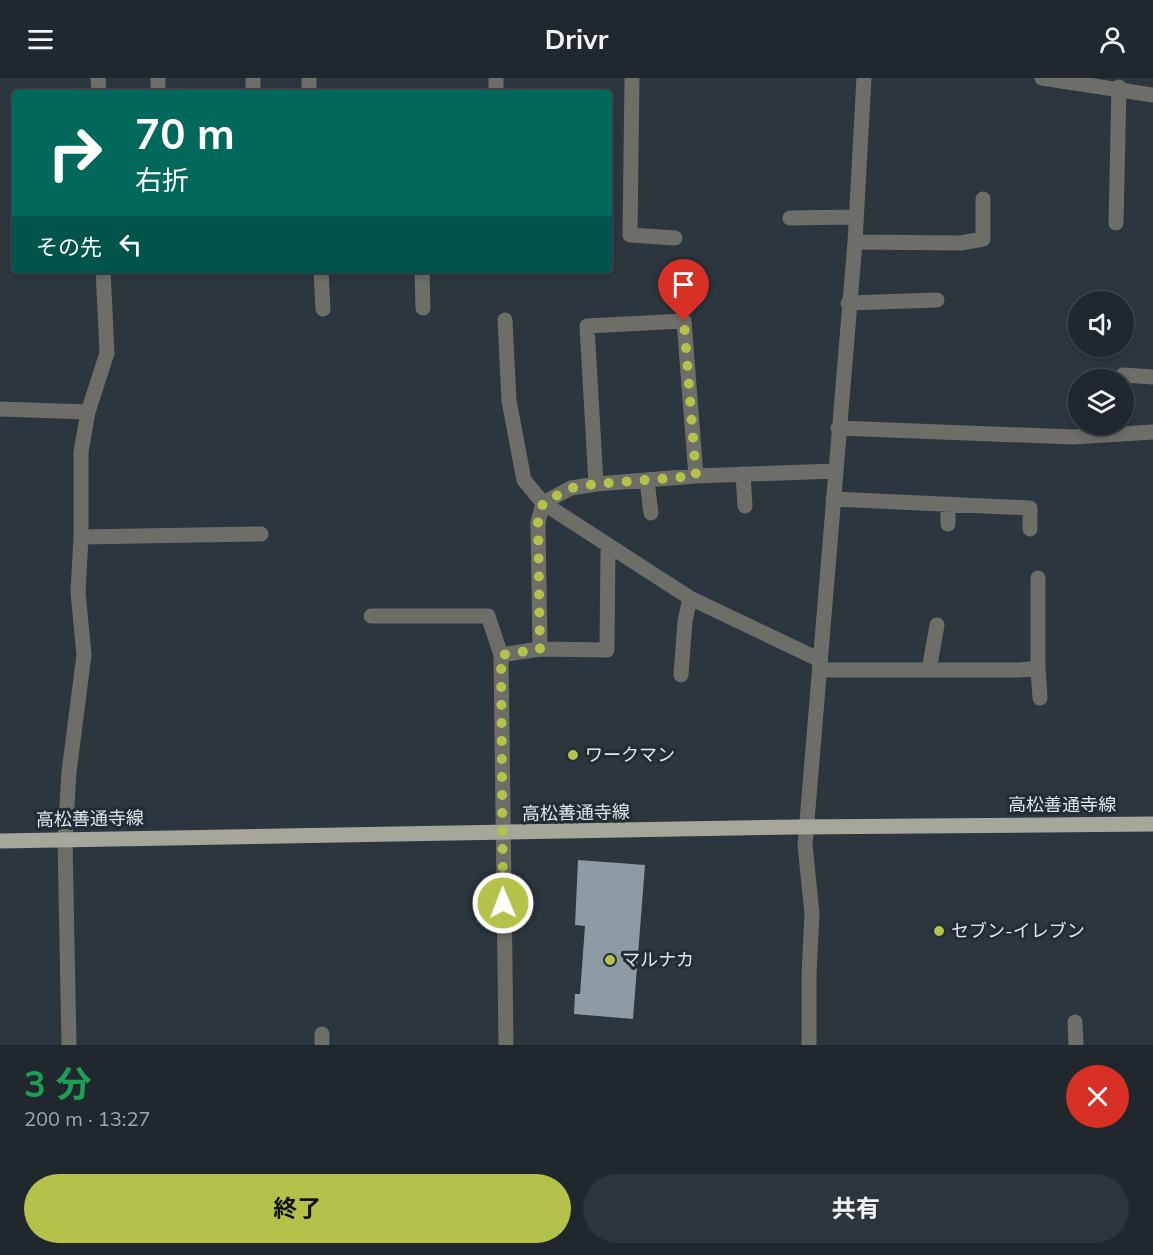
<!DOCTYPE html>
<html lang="ja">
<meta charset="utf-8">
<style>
body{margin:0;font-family:Mulish,"Noto Sans JP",sans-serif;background:#2d343a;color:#f1f3f6;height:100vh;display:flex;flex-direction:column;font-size:22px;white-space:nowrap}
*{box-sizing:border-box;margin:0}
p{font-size:20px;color:#a2a6aa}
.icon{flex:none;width:33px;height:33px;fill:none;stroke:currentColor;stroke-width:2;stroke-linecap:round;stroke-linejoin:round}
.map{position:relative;height:967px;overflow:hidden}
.side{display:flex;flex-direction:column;background:#20282e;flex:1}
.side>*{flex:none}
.top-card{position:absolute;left:12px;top:12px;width:600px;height:183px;border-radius:6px;box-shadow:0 3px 9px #0003,0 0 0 2px #3d444a;background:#00695c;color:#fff;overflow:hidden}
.tools{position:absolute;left:1068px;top:213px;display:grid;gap:12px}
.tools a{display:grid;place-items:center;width:66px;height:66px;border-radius:50%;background:#20282e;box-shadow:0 3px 9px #0003,0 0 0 2px #3d444a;font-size:30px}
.pin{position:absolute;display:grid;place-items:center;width:51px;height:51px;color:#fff;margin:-62px -26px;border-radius:50% 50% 50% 0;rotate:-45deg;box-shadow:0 0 6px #0007}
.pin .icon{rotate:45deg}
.me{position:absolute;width:66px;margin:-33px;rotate:359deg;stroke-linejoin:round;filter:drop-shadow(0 0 4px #0008)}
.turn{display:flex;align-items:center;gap:21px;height:126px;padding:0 24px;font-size:27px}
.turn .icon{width:78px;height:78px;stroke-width:2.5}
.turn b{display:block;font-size:42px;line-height:51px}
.then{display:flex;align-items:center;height:57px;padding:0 24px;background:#0003;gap:12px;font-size:22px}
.round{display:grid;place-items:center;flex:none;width:63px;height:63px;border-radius:32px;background:#2d343a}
.head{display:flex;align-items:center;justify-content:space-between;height:102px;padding:0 24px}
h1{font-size:36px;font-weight:700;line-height:45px;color:#1e9e55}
.action{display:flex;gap:12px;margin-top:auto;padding:12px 24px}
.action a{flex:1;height:69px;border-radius:36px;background:#b4c24a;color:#111;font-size:24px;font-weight:700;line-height:69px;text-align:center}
.action a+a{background:#2d343a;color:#f1f3f6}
header{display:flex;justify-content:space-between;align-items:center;height:78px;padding:0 24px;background:#20282e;font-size:27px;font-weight:700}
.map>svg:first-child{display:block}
.building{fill:#8e9ba5}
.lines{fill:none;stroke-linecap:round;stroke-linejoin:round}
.minor{stroke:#6d6e68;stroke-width:15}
.tertiary{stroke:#6d6e68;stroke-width:15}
.primary{stroke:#a4a79a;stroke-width:15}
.route{stroke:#b4c24a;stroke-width:10;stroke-dasharray:0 18}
.poi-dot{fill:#b4c24a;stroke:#212c34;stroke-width:2}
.labels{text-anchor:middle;stroke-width:6;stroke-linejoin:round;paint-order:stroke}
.poi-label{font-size:18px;fill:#e0e7ec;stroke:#212c34;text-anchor:start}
.street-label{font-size:18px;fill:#e0e7ec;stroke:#212c34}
</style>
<header><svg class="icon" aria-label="menu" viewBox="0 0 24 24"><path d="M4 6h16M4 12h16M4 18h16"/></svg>Drivr<svg class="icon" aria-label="person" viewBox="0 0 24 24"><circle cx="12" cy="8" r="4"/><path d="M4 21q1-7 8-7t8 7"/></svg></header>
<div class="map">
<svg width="1153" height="967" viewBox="0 0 1153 967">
<rect width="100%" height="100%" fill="#2b363e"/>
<path class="building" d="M578,782L645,787L633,941L574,936L575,916H580L585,848L575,847Z"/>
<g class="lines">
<path class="minor" d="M98,0L99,15
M253,0V15
M309,0V15
M632,0L630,157L675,160
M158,15V0
M496,15V0
M790,140L854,139
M1116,145L1119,9
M855,164L961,165L983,161V121
M321,192L323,231
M422,192L423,230
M848,225L937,222
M505,242L509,323L524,402L543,425L538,444L540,571
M1123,297L1153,299
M0,331L88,334
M838,350L1073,359L1153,354
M743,396L745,428
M647,403L651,435
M596,406L587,248L684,243L696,398
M833,421L1030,430V451
M948,446V426
M81,459L261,456
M371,538H488L501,577L506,967
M501,577L540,571L607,572L608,468
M820,582L690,520L543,425L571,410L596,406L696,398L835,393
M1038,590L1040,620
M821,592H1019L1038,590V500
M929,592L937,547
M681,597L685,543L690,520
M1075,944L1076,967
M69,967L65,761L69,694L84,577L78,514L81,459V374L88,334L107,275L103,192
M322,967V956
M809,967V897L812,836L805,767L855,164L864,0"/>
<path class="tertiary" d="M1042,0L1153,17"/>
<path class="primary" d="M0,763L795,749L1153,746"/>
</g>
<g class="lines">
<path class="route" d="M503,825L501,577L540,571L538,444L543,425L571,410L596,406L696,398L684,243"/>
</g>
<g class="poi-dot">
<circle cx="573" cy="677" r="6"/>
<circle cx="939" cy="853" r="6"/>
<circle cx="610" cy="882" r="6"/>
</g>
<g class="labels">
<g class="poi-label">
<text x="585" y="683">ワークマン</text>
<text x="951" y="859">セブン-イレブン</text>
<text x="622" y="888">マルナカ</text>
</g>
<g class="street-label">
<text x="1062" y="733">高松善通寺線</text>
<text transform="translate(576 735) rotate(-1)" y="6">高松善通寺線</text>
<text transform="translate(90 741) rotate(-1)" y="6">高松善通寺線</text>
</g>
</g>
</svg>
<div class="tools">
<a><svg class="icon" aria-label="sound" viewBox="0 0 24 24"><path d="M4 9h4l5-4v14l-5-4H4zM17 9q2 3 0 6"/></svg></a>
<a><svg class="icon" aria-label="layers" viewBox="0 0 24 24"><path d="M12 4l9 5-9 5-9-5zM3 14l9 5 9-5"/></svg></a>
</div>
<div class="pin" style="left:684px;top:243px;background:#d93025"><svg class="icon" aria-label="arrive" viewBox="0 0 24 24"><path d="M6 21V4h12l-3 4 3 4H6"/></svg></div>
<svg class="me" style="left:503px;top:825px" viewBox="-20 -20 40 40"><circle r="17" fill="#b4c24a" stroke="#fff" stroke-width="3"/><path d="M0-11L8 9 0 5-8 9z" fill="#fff"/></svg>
<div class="top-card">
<div class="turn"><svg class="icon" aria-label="right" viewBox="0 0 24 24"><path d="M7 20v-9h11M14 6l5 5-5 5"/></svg><div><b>70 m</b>右折</div></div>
<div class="then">その先<svg class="icon" aria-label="left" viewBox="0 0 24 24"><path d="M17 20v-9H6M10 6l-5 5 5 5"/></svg></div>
</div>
</div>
<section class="side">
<div class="head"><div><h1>3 分</h1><p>200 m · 13:27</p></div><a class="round" style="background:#d93025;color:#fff"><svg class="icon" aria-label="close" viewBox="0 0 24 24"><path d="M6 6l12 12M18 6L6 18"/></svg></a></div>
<div class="action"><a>終了</a><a>共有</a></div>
</section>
